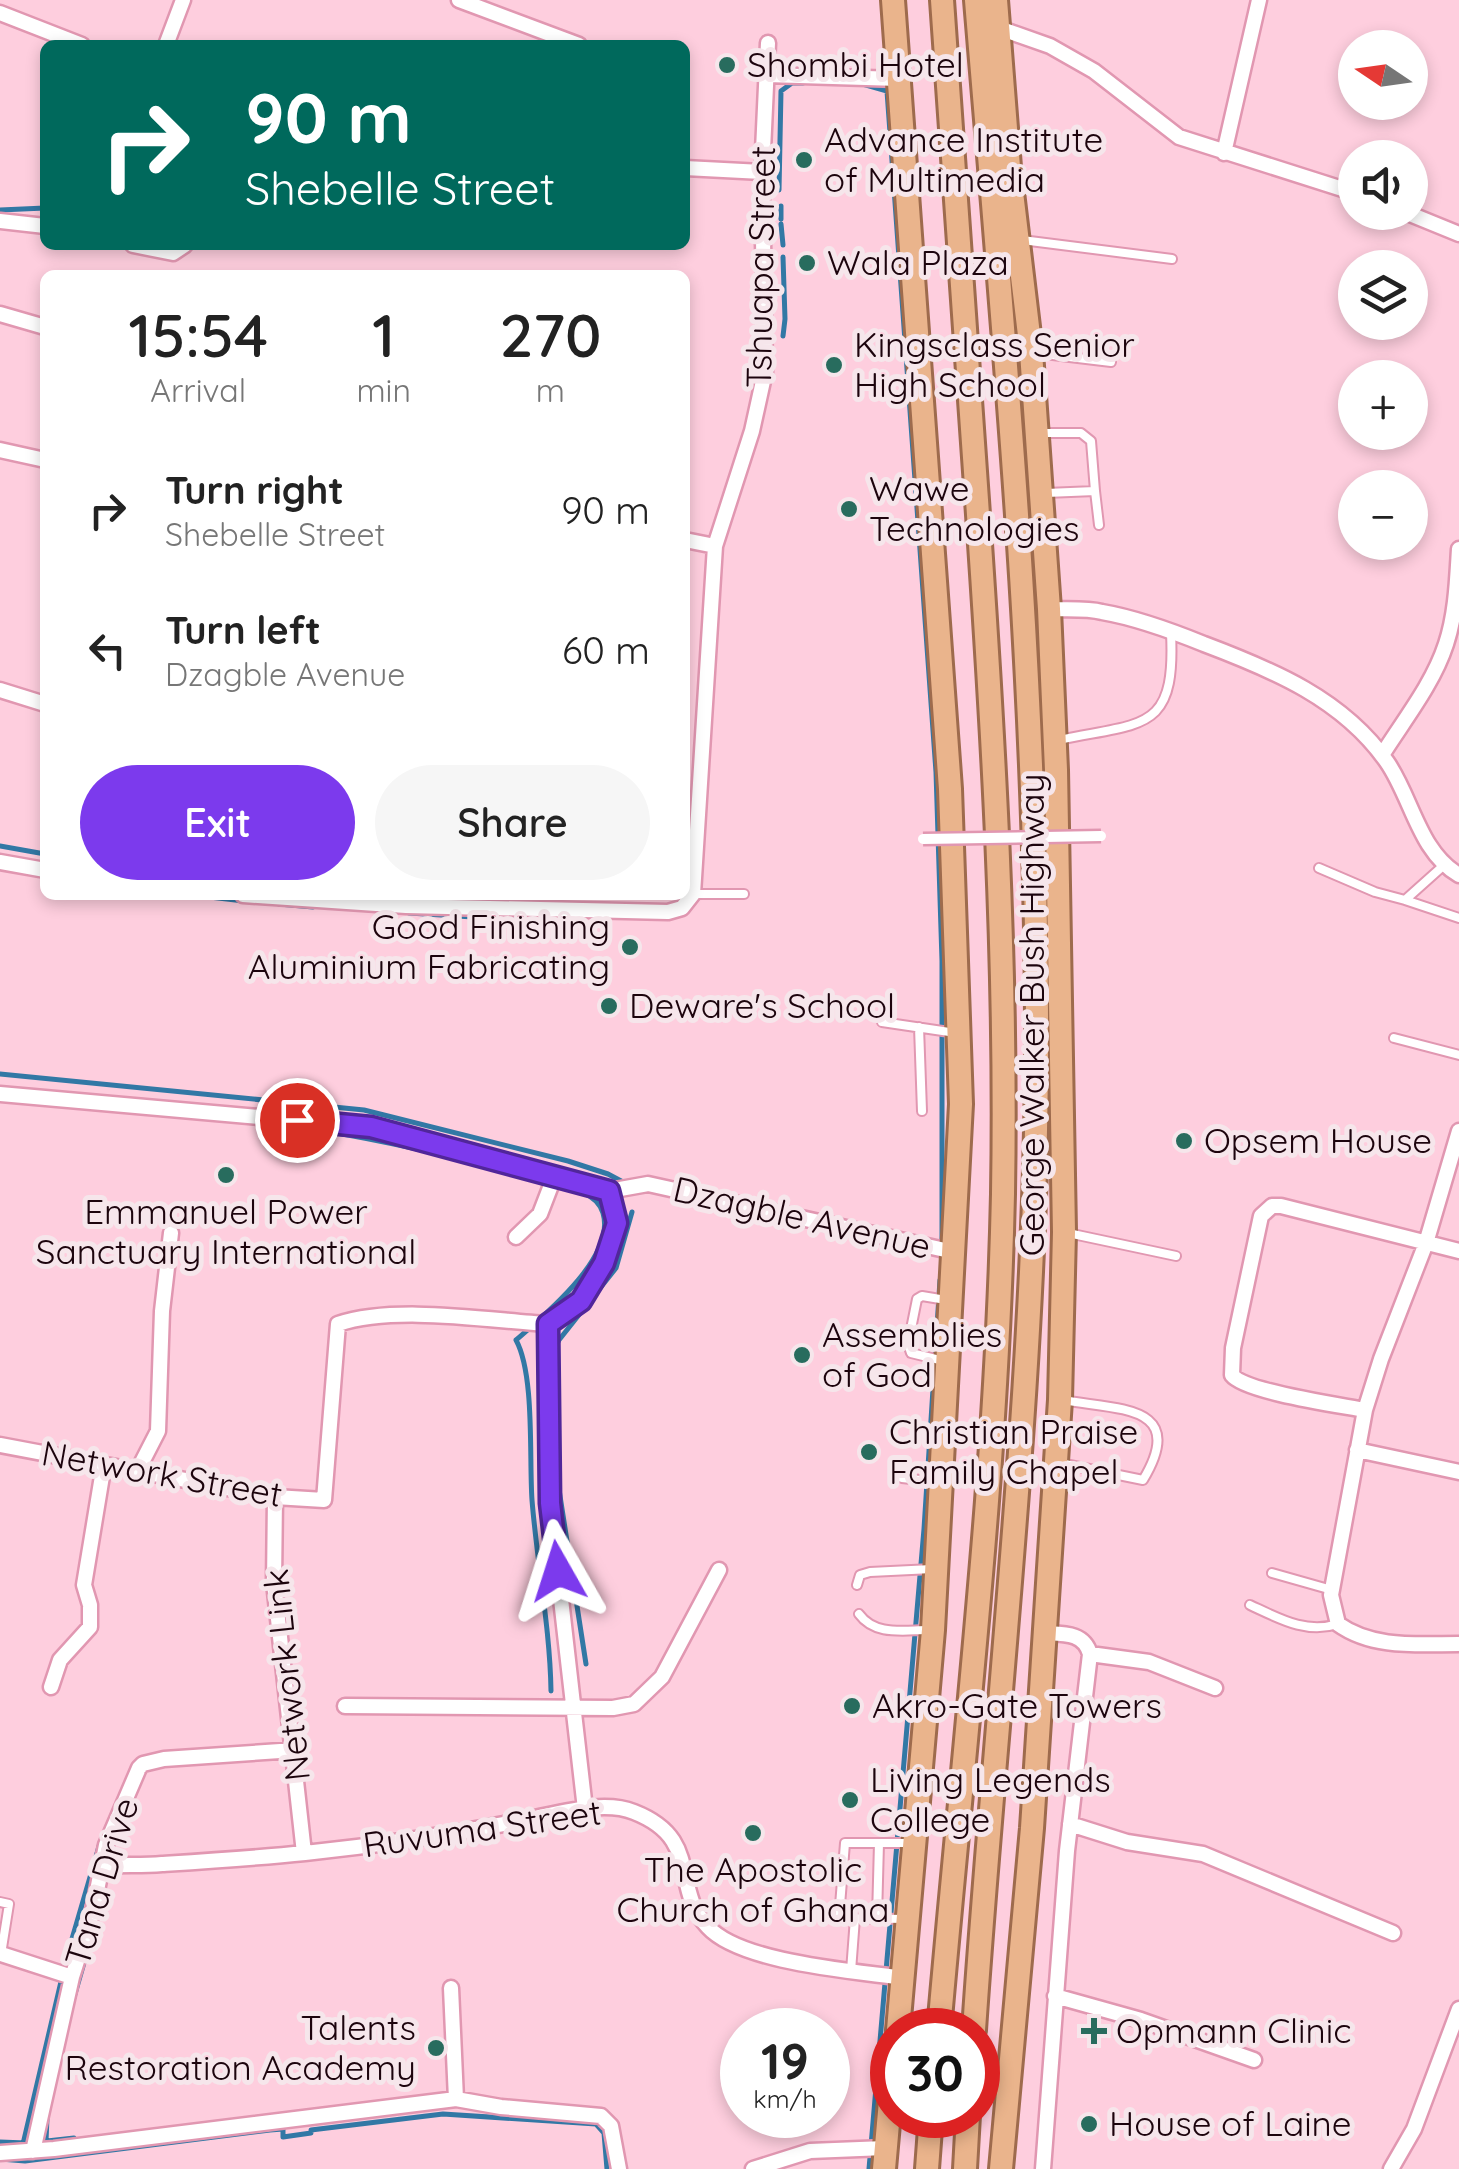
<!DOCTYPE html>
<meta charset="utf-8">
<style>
body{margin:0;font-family:Quicksand,sans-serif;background:#f6f6f6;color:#222;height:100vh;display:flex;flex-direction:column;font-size:38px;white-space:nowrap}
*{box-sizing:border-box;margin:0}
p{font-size:32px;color:#767676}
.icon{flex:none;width:55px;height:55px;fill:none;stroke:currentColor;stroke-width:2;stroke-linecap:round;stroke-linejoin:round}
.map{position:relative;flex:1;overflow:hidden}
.drawer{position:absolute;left:40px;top:270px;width:650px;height:630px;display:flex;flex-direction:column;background:#fff;border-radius:15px;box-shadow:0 5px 15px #0003}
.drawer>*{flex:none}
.banner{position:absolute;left:40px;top:40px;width:650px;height:210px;border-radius:15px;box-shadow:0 5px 15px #0003;background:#00695c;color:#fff;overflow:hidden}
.needle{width:65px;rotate:283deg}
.buttons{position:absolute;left:1338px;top:30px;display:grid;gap:20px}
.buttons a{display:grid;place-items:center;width:90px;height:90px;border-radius:50%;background:#fff;box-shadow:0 5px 15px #0003;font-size:50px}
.speed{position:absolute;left:720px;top:2008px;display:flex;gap:20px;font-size:50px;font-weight:700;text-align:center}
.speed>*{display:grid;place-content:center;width:130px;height:130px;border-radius:50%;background:#fff;box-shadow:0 5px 15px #0003;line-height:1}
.speed small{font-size:25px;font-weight:400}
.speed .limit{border:15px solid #d22;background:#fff;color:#111}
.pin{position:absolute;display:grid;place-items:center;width:85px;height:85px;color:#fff;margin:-42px;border:5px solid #fff;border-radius:50%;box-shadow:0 2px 10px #0007}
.me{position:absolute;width:110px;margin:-55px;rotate:354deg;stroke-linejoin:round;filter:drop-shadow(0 0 8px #0008)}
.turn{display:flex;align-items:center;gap:35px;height:210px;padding:0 40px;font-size:45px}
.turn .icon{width:130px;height:130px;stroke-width:2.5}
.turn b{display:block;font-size:70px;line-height:85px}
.eta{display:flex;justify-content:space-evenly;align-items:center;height:170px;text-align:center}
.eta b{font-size:60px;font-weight:600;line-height:70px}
.cta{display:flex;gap:20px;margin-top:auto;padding:20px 40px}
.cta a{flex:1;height:115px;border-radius:60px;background:#7c3aed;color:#fff;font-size:40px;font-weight:600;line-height:115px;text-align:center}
.cta a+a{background:#f6f6f6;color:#222}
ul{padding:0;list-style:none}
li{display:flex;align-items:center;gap:30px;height:140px;padding:0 40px}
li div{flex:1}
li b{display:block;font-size:38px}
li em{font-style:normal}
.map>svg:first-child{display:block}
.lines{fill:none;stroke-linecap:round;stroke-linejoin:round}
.stream{stroke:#3278a5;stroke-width:5}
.service-casing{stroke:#e197b1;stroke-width:12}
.minor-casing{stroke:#e197b1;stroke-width:19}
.trunk-casing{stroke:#9e6b4d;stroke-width:28}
.service{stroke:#fff;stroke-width:8}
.minor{stroke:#fff;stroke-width:14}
.trunk{stroke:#eab48c;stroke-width:22}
.pedestrian-bridge-casing{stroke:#e197b1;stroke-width:15;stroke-linecap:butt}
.pedestrian-bridge{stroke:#fff;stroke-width:10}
.route-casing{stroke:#51269a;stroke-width:25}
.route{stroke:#7c3aed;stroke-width:18}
.poi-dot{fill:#286c5e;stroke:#f6e6eb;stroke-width:4}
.labels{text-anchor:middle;stroke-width:10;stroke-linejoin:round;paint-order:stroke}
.poi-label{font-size:35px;fill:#1c040d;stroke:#f6e6eb;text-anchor:start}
.street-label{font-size:35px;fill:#1c040d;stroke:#f6e6eb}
</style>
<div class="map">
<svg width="1459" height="2169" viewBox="0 0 1459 2169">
<rect width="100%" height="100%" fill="#fecede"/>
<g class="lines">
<path class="stream" d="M859,83L887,91L936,772L942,961V1244
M779,190L781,91L792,83H803
M781,206V219
M0,210L45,208
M781,224L783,245
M783,336L785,319L783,257
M0,846L45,854
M192,895L244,901
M279,904L313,907
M409,913L473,917L538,916
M0,1074L364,1110L568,1161L608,1174L623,1182
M299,1127C368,1137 434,1152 501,1169C527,1176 558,1180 582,1192C591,1196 600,1203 603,1213C616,1257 545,1315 516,1340C535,1375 529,1458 532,1500C537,1563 550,1628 551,1691
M552,1354L559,1340L616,1268L632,1212
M556,1470L586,1664
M68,2018L94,1928
M46,2141L47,2118
M47,2141L74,2138
M0,2142L26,2143
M23,2144L67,1956L100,1843
M0,2159L25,2161L270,2130L283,2129V2137L311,2133V2130L443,2114L596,2124L604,2133L607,2169
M869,2169L924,1529L940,1280"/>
<g class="service-casing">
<path id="service" d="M1022,240L1172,259
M1036,353L1111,362
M1038,433H1081L1091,441L1095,491L1046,493
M1095,491L1099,525
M1059,740C1143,722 1176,733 1171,633
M1319,868L1375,892L1405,900L1443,866
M693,894H744
M1405,900L1459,918
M882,1022L956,1033
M919,1027L922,1111
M1394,1038L1459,1055
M1068,1233L1176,1256
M944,1361L911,1353L908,1344L917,1299L922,1296L946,1300
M1060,1463L1143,1480C1189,1404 1117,1410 1063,1400
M902,1478L937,1482
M1272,1573L1332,1590
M857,1585L860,1575L870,1572L932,1569
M1250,1605C1280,1619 1306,1634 1338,1624
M859,1614C875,1636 903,1630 928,1630
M0,1902L9,1904L1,1954
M877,1918L879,1843
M906,1919L839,1918L845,1843H912
M851,1971L855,1918"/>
</g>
<g class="minor-casing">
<path id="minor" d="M459,0L579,45
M0,13L82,45
M999,28L1050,46L1094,71L1179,137L1355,193
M166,45L183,0
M767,75L899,79
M1224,153L1259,0
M685,168L762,172
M1405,212L1459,234
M0,221L45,226
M133,245L173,253L185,245
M0,314L45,327
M0,450L45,460
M685,540L715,546
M1049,609C1067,610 1086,608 1102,612C1137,618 1172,631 1204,644C1273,670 1343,699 1387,762C1412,798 1419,852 1459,875
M0,690L45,704
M1382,755C1404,720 1433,684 1446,644C1456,614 1457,581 1459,549
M0,862L45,870
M243,895L406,906L668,912L682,908L693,894L715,546L752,431L765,372L762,172L768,43
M0,1094L371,1127L609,1191L648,1184L954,1252
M1459,1131L1426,1243L1381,1359L1365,1410L1331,1595L1338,1624C1373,1649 1418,1644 1459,1644
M516,1237L540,1214L555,1175
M547,1324L550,1503L585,1809
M547,1324L581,1301L604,1263L617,1223L609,1191
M1365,1410C1339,1405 1245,1392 1232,1375L1233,1348L1261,1216L1272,1206H1281L1459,1251
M0,1445L275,1497L324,1500L338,1324C395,1305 486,1320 547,1324
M1357,1450L1459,1472
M138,1470L158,1431L162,1311L171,1233
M275,1497L274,1583L304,1853
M1090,1654L1149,1662L1215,1688
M51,1687L60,1660L90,1627V1605L84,1585L104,1464
M345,1706L613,1708L634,1704L662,1677L719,1570
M1070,1824L1127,1842L1203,1854L1393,1933
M101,1866C121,1864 141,1866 162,1864C209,1861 257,1858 305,1853C381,1845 455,1834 530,1819C561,1813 604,1800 634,1812C703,1839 670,1887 708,1927C741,1963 855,1971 903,1978
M1,1954L72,1977
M451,1988L456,2099
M1055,1996L1141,2020L1254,2060
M33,2151L72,1977L93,1911L106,1845L139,1768L143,1764L164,1759L295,1750
M0,2153L54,2149L456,2099L501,2107L601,2116L611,2126L619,2169
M753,2169L810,2151L885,2148
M1043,2169L1067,1851L1090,1654C1084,1632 1063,1634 1044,1633
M1391,2169L1414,2129L1459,2009"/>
</g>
<g class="trunk-casing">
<path id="trunk" d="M893,0L950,789L961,1104L933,1630L898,2030
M996,0L1009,167L1031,352L1049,609L1056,770L1064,1232L1060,1400L1032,1828L1001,2169
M939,2030C963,1752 997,1474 1003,1194C1007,962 993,731 977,500C965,333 954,167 942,0
M974,2030C996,1704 1036,1378 1037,1051C1038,700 1005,350 976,0
M884,2169L892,2078
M927,2169L931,2115
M965,2169L968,2115"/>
</g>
<use href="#service" class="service"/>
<use href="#minor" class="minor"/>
<use href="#trunk" class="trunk"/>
<g class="pedestrian-bridge-casing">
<path id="pedestrian-bridge" d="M923,839L1101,836"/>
</g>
<use href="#pedestrian-bridge" class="pedestrian-bridge"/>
</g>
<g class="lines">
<g class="route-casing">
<path id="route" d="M297,1120L371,1127L609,1191L617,1223L604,1263L581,1301L548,1324L550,1503L558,1571"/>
</g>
<use href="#route" class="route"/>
</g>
<g class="poi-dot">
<circle cx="727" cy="65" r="10"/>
<circle cx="804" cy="160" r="10"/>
<circle cx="807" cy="263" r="10"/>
<circle cx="834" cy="365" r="10"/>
<circle cx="849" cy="509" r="10"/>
<circle cx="630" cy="947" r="10"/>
<circle cx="609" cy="1006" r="10"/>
<circle cx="1184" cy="1141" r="10"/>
<circle cx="226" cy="1175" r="10"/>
<circle cx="802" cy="1355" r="10"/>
<circle cx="869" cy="1452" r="10"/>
<circle cx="852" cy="1706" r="10"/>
<circle cx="850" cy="1800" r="10"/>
<circle cx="753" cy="1833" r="10"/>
<path d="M1089 2016h10v10h10v10h-10v10h-10v-10h-10v-10h10z"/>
<circle cx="436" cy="2048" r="10"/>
<circle cx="1089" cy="2124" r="10"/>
</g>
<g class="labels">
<g class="poi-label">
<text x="747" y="77">Shombi Hotel</text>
<text x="824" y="152">Advance Institute<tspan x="824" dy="40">of Multimedia</tspan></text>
<text x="827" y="275">Wala Plaza</text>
<text x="854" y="357">Kingsclass Senior<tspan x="854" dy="40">High School</tspan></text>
<text x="869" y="501">Wawe<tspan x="869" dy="40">Technologies</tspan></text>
<text x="610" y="939" text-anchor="end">Good Finishing<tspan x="610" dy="40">Aluminium Fabricating</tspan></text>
<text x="629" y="1018">Deware's School</text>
<text x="1204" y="1153">Opsem House</text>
<text x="226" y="1224" text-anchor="middle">Emmanuel Power<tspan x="226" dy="40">Sanctuary International</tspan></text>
<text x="822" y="1347">Assemblies<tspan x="822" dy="40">of God</tspan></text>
<text x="889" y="1444">Christian Praise<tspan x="889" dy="40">Family Chapel</tspan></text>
<text x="872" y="1718">Akro-Gate Towers</text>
<text x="870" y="1792">Living Legends<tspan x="870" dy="40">College</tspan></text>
<text x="753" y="1882" text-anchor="middle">The Apostolic<tspan x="753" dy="40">Church of Ghana</tspan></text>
<text x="416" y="2040" text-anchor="end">Talents<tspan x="416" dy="40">Restoration Academy</tspan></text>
<text x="1116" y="2043">Opmann Clinic</text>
<text x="1109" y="2136">House of Laine</text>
</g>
<g class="street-label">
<text transform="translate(761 267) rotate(-89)" y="12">Tshuapa Street</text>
<text transform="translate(1032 1015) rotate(-90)" y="12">George Walker Bush Highway</text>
<text transform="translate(802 1218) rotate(13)" y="12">Dzagble Avenue</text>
<text transform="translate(162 1474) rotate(10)" y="12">Network Street</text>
<text transform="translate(287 1675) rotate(-96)" y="12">Network Link</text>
<text transform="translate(482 1829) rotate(-8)" y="12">Ruvuma Street</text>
<text transform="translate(102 1882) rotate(-73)" y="12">Tana Drive</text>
</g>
</g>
</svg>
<div class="buttons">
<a><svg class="needle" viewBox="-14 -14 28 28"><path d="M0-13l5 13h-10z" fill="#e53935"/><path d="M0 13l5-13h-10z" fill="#767676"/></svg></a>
<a><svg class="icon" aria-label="sound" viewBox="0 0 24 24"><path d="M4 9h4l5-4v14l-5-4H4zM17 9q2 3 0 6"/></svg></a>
<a><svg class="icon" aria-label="layers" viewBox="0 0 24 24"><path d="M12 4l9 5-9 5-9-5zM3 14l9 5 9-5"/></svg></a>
<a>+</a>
<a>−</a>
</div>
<div class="speed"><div>19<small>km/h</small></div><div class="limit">30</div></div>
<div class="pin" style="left:297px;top:1120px;background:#d93025"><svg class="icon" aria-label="arrive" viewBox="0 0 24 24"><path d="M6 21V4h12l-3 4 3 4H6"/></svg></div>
<svg class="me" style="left:558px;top:1571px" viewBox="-20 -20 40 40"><path d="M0-17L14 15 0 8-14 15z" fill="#7c3aed" stroke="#fff" stroke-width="4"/></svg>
<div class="banner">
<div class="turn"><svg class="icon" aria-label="right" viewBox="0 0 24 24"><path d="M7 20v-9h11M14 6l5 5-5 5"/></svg><div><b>90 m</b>Shebelle Street</div></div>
</div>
<section class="drawer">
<div class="eta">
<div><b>15:54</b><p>Arrival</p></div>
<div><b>1</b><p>min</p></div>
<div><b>270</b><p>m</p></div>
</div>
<ul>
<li><svg class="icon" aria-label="right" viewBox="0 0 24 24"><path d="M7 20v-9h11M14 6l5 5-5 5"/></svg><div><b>Turn right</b><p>Shebelle Street</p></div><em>90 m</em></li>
<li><svg class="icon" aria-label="left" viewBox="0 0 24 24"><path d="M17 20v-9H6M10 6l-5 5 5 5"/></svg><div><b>Turn left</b><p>Dzagble Avenue</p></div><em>60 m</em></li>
</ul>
<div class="cta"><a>Exit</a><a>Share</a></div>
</section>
</div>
